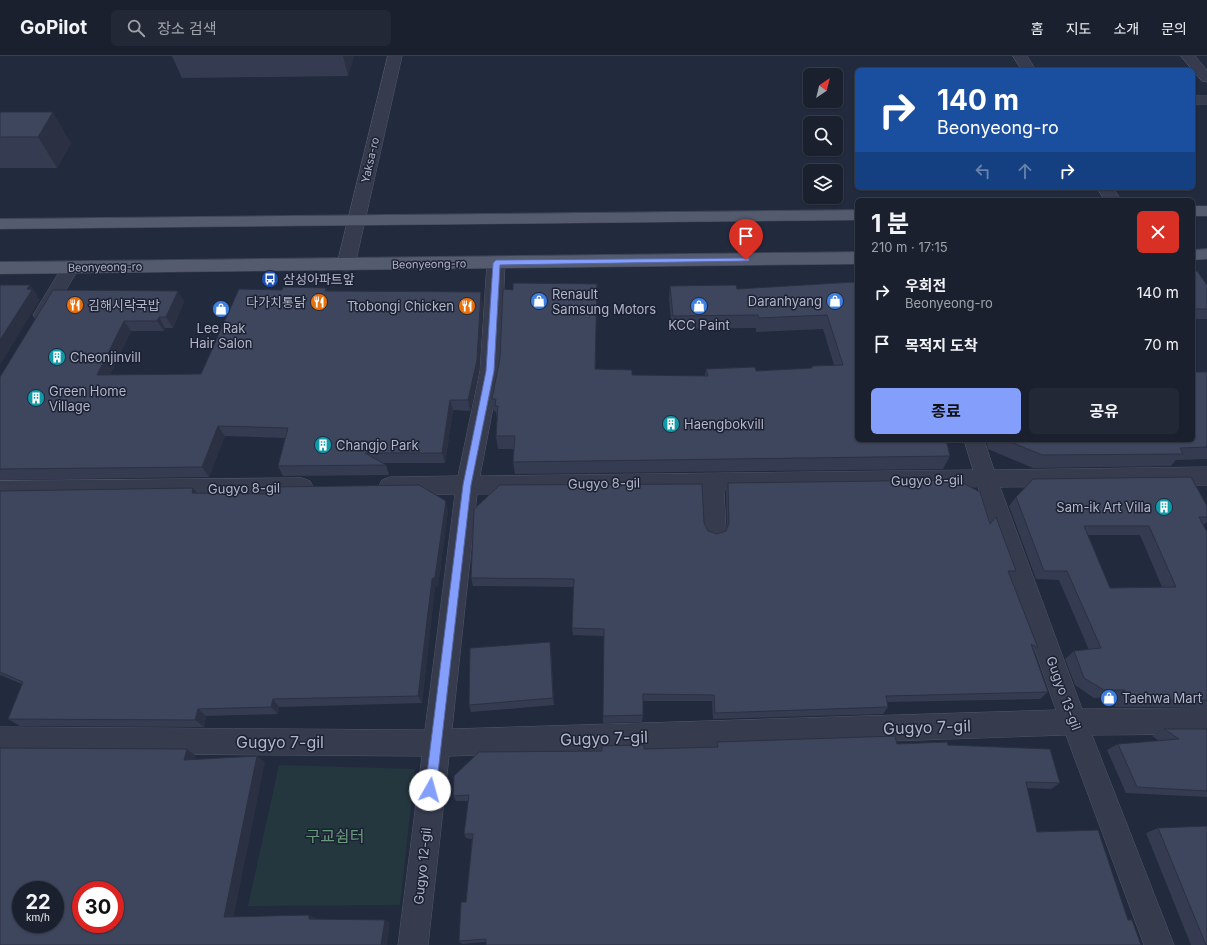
<!DOCTYPE html>
<html lang="ko">
<meta charset="utf-8">
<style>
body{margin:0;font-family:Inter,"Noto Sans KR",sans-serif;background:#232836;color:#f1f3f6;height:100vh;display:flex;flex-direction:column;font-size:15px;white-space:nowrap}
*{box-sizing:border-box;margin:0}
p{font-size:13px;color:#9fa3aa}
.icon{flex:none;width:22px;height:22px;fill:none;stroke:currentColor;stroke-width:2;stroke-linecap:round;stroke-linejoin:round}
.map{position:relative;flex:1;overflow:hidden}
.panel{position:absolute;left:855px;top:142px;width:340px;height:244px;display:flex;flex-direction:column;background:#1a202e;border-radius:6px;box-shadow:0 1px 3px #0004,0 0 0 1px #383e4a}
.panel>*{flex:none}
.top-card{position:absolute;left:855px;top:12px;width:340px;height:122px;border-radius:6px;box-shadow:0 1px 3px #0004,0 0 0 1px #383e4a;background:#1a4fa0;color:#fff;overflow:hidden}
.needle{width:26px;rotate:35deg}
.tools{position:absolute;left:803px;top:12px;display:grid;gap:8px}
.tools a{display:grid;place-items:center;width:40px;height:40px;border-radius:6px;background:#1a202e;box-shadow:0 1px 3px #0004,0 0 0 1px #383e4a;font-size:20px}
.speed{position:absolute;left:12px;top:825px;display:flex;gap:8px;font-size:20px;font-weight:700;text-align:center}
.speed>*{display:grid;place-content:center;width:52px;height:52px;border-radius:50%;background:#1a202e;box-shadow:0 1px 3px #0004,0 0 0 1px #383e4a;line-height:1}
.speed small{font-size:10px;font-weight:400}
.speed .limit{border:6px solid #d22;background:#fff;color:#111}
.pin{position:absolute;display:grid;place-items:center;width:34px;height:34px;color:#fff;margin:-41px -17px;border-radius:50% 50% 50% 0;rotate:-45deg;box-shadow:0 0 4px #0007}
.pin .icon{rotate:45deg}
.me{position:absolute;width:44px;margin:-22px;rotate:7deg;stroke-linejoin:round;filter:drop-shadow(0 0 3px #0008)}
.turn{display:flex;align-items:center;gap:14px;height:84px;padding:0 16px;font-size:18px}
.turn .icon{width:52px;height:52px;stroke-width:2.5}
.turn b{display:block;font-size:28px;line-height:34px}
.lanes{display:flex;align-items:center;height:38px;padding:0 16px;background:#0003;justify-content:center;gap:20px;direction:ltr}
.lanes .off{opacity:.35}
.round{display:grid;place-items:center;flex:none;width:42px;height:42px;border-radius:6px;background:#232836}
.overview{display:flex;align-items:center;justify-content:space-between;height:68px;padding:0 16px}
h1{font-size:24px;font-weight:700;line-height:30px}
.primary-button{display:flex;gap:8px;margin-top:auto;padding:8px 16px}
.primary-button a{flex:1;height:46px;border-radius:6px;background:#849efc;color:#111;font-size:16px;font-weight:700;line-height:46px;text-align:center}
.primary-button a+a{background:#232836;color:#f1f3f6}
ul{padding:0;list-style:none}
li{display:flex;align-items:center;gap:12px;height:52px;padding:0 16px}
li div{flex:1}
li b{display:block;font-size:15px}
li em{font-style:normal}
header{display:flex;align-items:center;gap:24px;box-sizing:border-box;height:56px;padding:0 20px;background:#1a202e;border-bottom:1px solid #383e4a}
header strong{font-size:19px}
nav{display:flex;gap:22px;margin-inline-start:auto;font-size:14px}
.search{width:280px;height:36px;background:#232836;display:flex;align-items:center;gap:10px;box-sizing:border-box;padding:0 14px;border-radius:6px;color:#9fa3aa;font-size:15px}
.map>svg:first-child{display:block}
.green{fill:#24373f}
.lines{fill:none;stroke-linecap:round;stroke-linejoin:round}
.minor-casing{stroke:#515769;stroke-width:1}
.major-casing{stroke:#3f4557;stroke-width:1}
.minor{fill:#363c4e;fill-rule:evenodd}
.major{fill:#545b6e;fill-rule:evenodd}
.wall{fill:#353c51;fill-rule:evenodd}
.shaded-wall{fill:#2b3142}
.building{fill:#3e465e;stroke:#2b3142;fill-rule:evenodd}
.route{fill:#849efc;stroke:#5667a4}
.labels{text-anchor:middle;stroke-width:3;stroke-linejoin:round;paint-order:stroke}
.far-street-label{font-size:11px;fill:#b2b7c9;stroke:#1c2133}
.poi-label{font-size:13px;fill:#b2b7c9;stroke:#1c2133;text-anchor:start}
.street-label{font-size:13px;fill:#b2b7c9;stroke:#1c2133}
.near-street-label{font-size:16px;fill:#b2b7c9;stroke:#1c2133}
.near-park-label{font-size:16px;fill:#689b7c;stroke:#1c2133}
</style>
<header>
<strong>GoPilot</strong>
<div class="search"><svg class="icon" aria-label="search" viewBox="0 0 24 24"><circle cx="10" cy="10" r="6"/><path d="M15 15l6 6"/></svg>장소 검색</div>
<nav><a>홈</a><a>지도</a><a>소개</a><a>문의</a></nav>
</header>
<div class="map">
<svg width="1207" height="889" viewBox="0 0 1207 889">
<rect width="100%" height="100%" fill="#222a3e"/>
<path class="green" d="M279,709L415,713L400,849L248,850Z"/>
<g class="lines">
<g class="minor-casing">
<path id="minor" d="M388,0H402L355,209L352,213L346,215L340,213L337,209Z
M1013,0H1027L1036,14H1022Z
M1181,0H1195L1207,14V26L1202,25Z
M1193,40H1207V48H1193Z
M1097,132H1113L1121,144H1105Z
M496,201L502,203L505,207L500,315L480,420L973,414L964,384H984L994,414L1207,411V429L1000,431L1082,653L1207,652V678L1092,679L1174,889H1144L1066,679L449,700L428,889H398L422,700L0,697V671L425,674L455,438L390,439L382,436L379,430L382,424L390,421L458,420L480,315L487,207L490,203ZM978,431L1056,654L452,673L477,438L702,435L704,475L707,482L715,485L723,482L726,475L724,435Z
M70,206L76,208L79,212L51,259L48,263L42,265L36,263L33,259L64,208Z
M302,422L310,425L313,431L310,437L302,440L0,443V425Z"/>
</g>
<g class="major-casing">
<path id="major" d="M1193,150H1207V160H1193Z
M857,154V164L0,173V163Z
M1207,193V203L1193,204V194Z
M857,196V208L0,218V206Z"/>
</g>
<use href="#minor" class="minor"/>
<use href="#major" class="major"/>
</g>
<path class="wall" d="M172,0H354L348,20L182,22Z
M0,56L71,87L57,112H0Z
M1193,215L1207,229V263H1193Z
M855,226L950,400L943,413L515,418L513,406L514,393H498L496,380L497,363L496,356L494,355L492,343L597,242L595,313L632,319L705,320L706,313L756,315L811,312L812,310L834,309L823,273L756,276V272L672,273L669,243L670,230L737,233Z
M326,232L327,235L483,247L479,315L470,355L453,354L445,407H382L386,409L389,419L283,420L278,410L285,382L225,380L209,421L0,424V321L178,235L184,246L173,272H165L164,275H131L110,319L201,318L282,234Z
M1207,316V403L1176,404L1171,410L1033,412L988,393L986,384H1193Z
M728,427L990,468L1016,515L1011,521L1038,592L1034,596L1048,636L1040,643L887,646L888,651L883,658L713,663L712,645H643V659L642,666L603,667L604,580L573,579L572,572L574,531L473,530L471,522L704,467L708,475L717,478L726,475L727,472L726,435Z
M0,435L197,437L448,455L438,530L435,531L422,647L279,651L278,658L206,660L204,671L20,670L8,663L22,628L0,619Z
M1016,441L1207,450V466L1203,469L1207,476V651H1115L1114,641L1094,642L1075,629L1065,603L1074,595L1089,594L1059,524L1036,523L1009,450ZM1088,479H1140L1162,531L1110,532Z
M551,593L554,649L471,656L469,649Z
M1164,673H1207V741L1126,737L1107,694L1118,688L1159,685L1152,680Z
M717,686L897,688L948,689L1060,727L1051,733L1027,732L486,886L462,888L459,885L466,846L472,783L466,782L464,778L469,745H456L453,740L602,695L716,691Z
M1158,772L1207,889H1191L1146,777Z"/>
<path class="shaded-wall" d="M343,0H354L348,20Z
M53,56L71,87L57,112L38,81Z
M597,228V242L595,326V313Z
M30,229L38,240L37,241L40,244L0,309V284Z
M178,235L184,246L173,272L166,261Z
M481,236L483,247L479,315L470,355L468,344Z
M159,261L165,272L164,275L157,265Z
M124,265L131,275L105,330L97,319Z
M450,344L453,354L445,407L442,397Z
M218,370L225,380L209,421L202,411Z
M193,432L201,442L192,437Z
M446,445L448,455L438,530L435,531L422,647L418,640L432,523Z
M550,586L551,593L554,649L553,642Z
M273,643L279,651L278,658L271,651Z
M198,653L206,660L204,671L195,664Z
M187,693L196,700L193,710L184,704Z
M257,700L265,706L233,864L224,861Z
M309,859L316,862V866L309,863Z
M385,864L390,867L387,889H381Z"/>
<path class="building" d="M0,56H53L38,81H0Z
M1193,215H1197L1207,229V253H1193Z
M855,226L856,229L857,228V384H946L950,400L513,406L515,380H496L498,350H495L496,343H492L500,302L503,233L513,234V227L597,228L595,313L632,314V319L708,320L706,313L755,311L756,315L812,312V310L843,309L827,259L759,262L758,259L673,260L670,230L736,229L737,233Z
M0,229H30L27,233L32,234L0,284Z
M283,231L326,232L325,235L481,236L477,304L468,344H450L442,397H365L386,409L278,410L288,372L218,370L202,411L0,413V321L53,234L178,235L166,261H159L157,265H124L97,319L201,318L239,233L282,234Z
M1193,316H1207V391L1180,392L1183,398L1042,399L1006,384H1193Z
M1191,421L1207,450V461H1199L1207,476V644H1125V634H1104L1084,622L1074,595L1101,592L1067,515H1044L1016,441L1033,423ZM1084,470H1149L1176,531L1110,532Z
M957,424L980,436L990,468L996,461L1016,515H1008L1038,592L1031,588L1048,636L886,640L888,651L715,657L714,639L643,638V659L603,660L604,573L572,572L574,523L471,522L474,453L500,429L702,428L704,467L708,475L717,478L726,475L729,467L728,427Z
M419,429L446,445L435,521L432,523L418,640L273,643L271,651L198,653L195,664L8,663L23,626L0,616V435L193,432L192,437L270,438L272,431Z
M550,586L553,642L469,649L470,592Z
M1164,673H1207V735L1137,731L1118,688L1179,683Z
M895,680L897,688L947,686L948,689L1050,693L1060,727L1026,726L1037,776L1098,774L1128,864H1132L1141,889H486V883L459,885L461,846H466L473,778H464L469,739L453,740L454,720L479,696L602,695V690L644,689V693L718,691L717,686Z
M0,692L187,693L184,704L257,700L224,861L309,859V863L385,864L381,889H0ZM21,834H55V868H21ZM81,834H115V868H81Z
M1207,770V889H1206L1158,772Z"/>
<path class="route" d="M746,202H749V205L500,209L494,315L471,429L436,734L434,738L430,740L426,738L425,734L463,429L486,315L493,207L496,204Z"/>
<defs>
<g id="bus-disc" transform="scale(0.9)"><circle r="9.5" fill="#1a4fb4" stroke="#1c2133"/><path d="M-5-6H5V4H4V6H2V4H-2V6H-4V4H-5ZM-3.5-4V0h7V-4ZM-3.5 1.2v1.5H-2V1.2ZM2 1.2v1.5H3.5V1.2Z" fill="#fff"/></g>
<g id="shop-disc" transform="scale(0.9)"><circle r="9.5" fill="#3f7fe0" stroke="#1c2133"/><path d="M-5-2.5h2.3a2.7 3.5 0 0 1 5.4 0H5L5.5 6h-11ZM-1.5-2.5h3a1.5 2.3 0 0 0-3 0Z" fill="#fff"/></g>
<g id="restaurant-disc" transform="scale(0.9)"><circle r="9.5" fill="#e8710a" stroke="#1c2133"/><path d="M-5-6h1v4h1v-4h1v4h1v-4h1v5L-1.5 .5V6h-2V.5L-5-1ZM5-6V6H3V1.5H1.5Q1.5-4 5-6Z" fill="#fff"/></g>
<g id="building-disc" transform="scale(0.9)"><circle r="9.5" fill="#0f9aa8" stroke="#1c2133"/><path d="M-4-6H4V6H1V3H-1V6H-4ZM-2.5-4.3h1.7v1.8h-1.7ZM.8-4.3h1.7v1.8H.8ZM-2.5-1h1.7V.8h-1.7ZM.8-1h1.7V.8H.8Z" fill="#fff"/></g>
</defs>
<g fill-rule="evenodd">
<use href="#bus-disc" x="270" y="223"/>
<use href="#shop-disc" x="539" y="245"/>
<use href="#shop-disc" x="835" y="245"/>
<use href="#restaurant-disc" x="319" y="246"/>
<use href="#restaurant-disc" x="75" y="249"/>
<use href="#restaurant-disc" x="467" y="250"/>
<use href="#shop-disc" x="699" y="250"/>
<use href="#shop-disc" x="221" y="253"/>
<use href="#building-disc" x="57" y="301"/>
<use href="#building-disc" x="36" y="342"/>
<use href="#building-disc" x="671" y="368"/>
<use href="#building-disc" x="323" y="389"/>
<use href="#building-disc" x="1164" y="451"/>
<use href="#shop-disc" x="1109" y="642"/>
</g>
<g class="labels">
<g class="far-street-label">
<text transform="translate(370 104) rotate(-77)" y="4">Yaksa-ro</text>
<text transform="translate(429 208) rotate(-1)" y="4">Beonyeong-ro</text>
<text transform="translate(105 211) rotate(-1)" y="4">Beonyeong-ro</text>
</g>
<g class="poi-label">
<text x="283" y="228">삼성아파트앞</text>
<text x="552" y="243">Renault<tspan x="552" dy="15">Samsung Motors</tspan></text>
<text x="822" y="250" text-anchor="end">Daranhyang</text>
<text x="306" y="251" text-anchor="end">다가치통닭</text>
<text x="88" y="254">김해시락국밥</text>
<text x="454" y="255" text-anchor="end">Ttobongi Chicken</text>
<text x="699" y="274" text-anchor="middle">KCC Paint</text>
<text x="221" y="277" text-anchor="middle">Lee Rak<tspan x="221" dy="15">Hair Salon</tspan></text>
<text x="70" y="306">Cheonjinvill</text>
<text x="49" y="340">Green Home<tspan x="49" dy="15">Village</tspan></text>
<text x="684" y="373">Haengbokvill</text>
<text x="336" y="394">Changjo Park</text>
<text x="1151" y="456" text-anchor="end">Sam-ik Art Villa</text>
<text x="1122" y="647">Taehwa Mart</text>
</g>
<g class="street-label">
<text transform="translate(927 424) rotate(-1)" y="5">Gugyo 8-gil</text>
<text transform="translate(604 427) rotate(-1)" y="5">Gugyo 8-gil</text>
<text transform="translate(244 432) rotate(-1)" y="5">Gugyo 8-gil</text>
<text transform="translate(1064 637) rotate(70)" y="5">Gugyo 13-gil</text>
<text transform="translate(422 810) rotate(-84)" y="5">Gugyo 12-gil</text>
</g>
<g class="near-street-label">
<text transform="translate(927 671) rotate(-2)" y="6">Gugyo 7-gil</text>
<text transform="translate(604 682) rotate(-2)" y="6">Gugyo 7-gil</text>
<text x="280" y="692">Gugyo 7-gil</text>
</g>
<g class="near-park-label">
<text x="335" y="786">구교쉼터</text>
</g>
</g>
</svg>
<div class="tools">
<a><svg class="needle" viewBox="-14 -14 28 28"><path d="M0-13l5 13h-10z" fill="#e53935"/><path d="M0 13l5-13h-10z" fill="#9fa3aa"/></svg></a>
<a><svg class="icon" aria-label="search" viewBox="0 0 24 24"><circle cx="10" cy="10" r="6"/><path d="M15 15l6 6"/></svg></a>
<a><svg class="icon" aria-label="layers" viewBox="0 0 24 24"><path d="M12 4l9 5-9 5-9-5zM3 14l9 5 9-5"/></svg></a>
</div>
<div class="speed"><div>22<small>km/h</small></div><div class="limit">30</div></div>
<div class="pin" style="left:746px;top:204px;background:#d93025"><svg class="icon" aria-label="arrive" viewBox="0 0 24 24"><path d="M6 21V4h12l-3 4 3 4H6"/></svg></div>
<svg class="me" style="left:430px;top:734px" viewBox="-20 -20 40 40"><circle r="19" fill="#fff"/><path d="M0-13L10 11 0 6-10 11z" fill="#849efc"/></svg>
<div class="top-card">
<div class="turn"><svg class="icon" aria-label="right" viewBox="0 0 24 24"><path d="M7 20v-9h11M14 6l5 5-5 5"/></svg><div><b>140 m</b>Beonyeong-ro</div></div>
<div class="lanes"><svg class="icon off" aria-label="left" viewBox="0 0 24 24"><path d="M17 20v-9H6M10 6l-5 5 5 5"/></svg><svg class="icon off" aria-label="ahead" viewBox="0 0 24 24"><path d="M12 20V5M6 11l6-6 6 6"/></svg><svg class="icon" aria-label="right" viewBox="0 0 24 24"><path d="M7 20v-9h11M14 6l5 5-5 5"/></svg></div>
</div>
<section class="panel">
<div class="overview"><div><h1>1 분</h1><p>210 m · 17:15</p></div><a class="round" style="background:#d93025;color:#fff"><svg class="icon" aria-label="close" viewBox="0 0 24 24"><path d="M6 6l12 12M18 6L6 18"/></svg></a></div>
<ul>
<li><svg class="icon" aria-label="right" viewBox="0 0 24 24"><path d="M7 20v-9h11M14 6l5 5-5 5"/></svg><div><b>우회전</b><p>Beonyeong-ro</p></div><em>140 m</em></li>
<li><svg class="icon" aria-label="arrive" viewBox="0 0 24 24"><path d="M6 21V4h12l-3 4 3 4H6"/></svg><div><b>목적지 도착</b></div><em>70 m</em></li>
</ul>
<div class="primary-button"><a>종료</a><a>공유</a></div>
</section>
</div>
